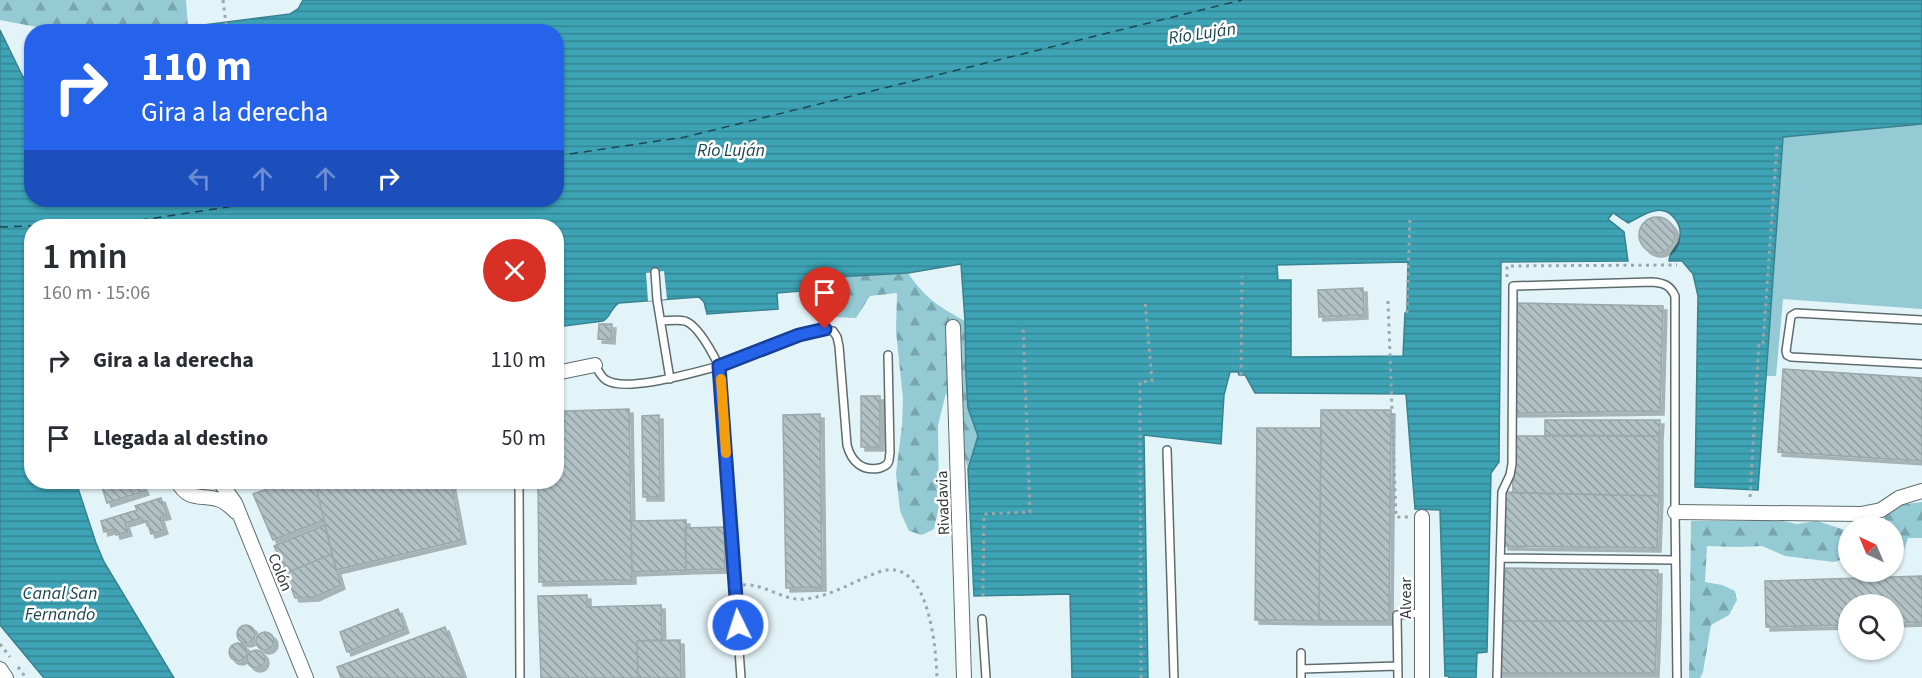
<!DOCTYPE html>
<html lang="es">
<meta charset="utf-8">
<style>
body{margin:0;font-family:"Source Sans 3",sans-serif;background:#f2f2f3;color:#2b2b33;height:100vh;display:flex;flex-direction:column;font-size:22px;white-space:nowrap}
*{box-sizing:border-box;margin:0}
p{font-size:20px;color:#7c7c81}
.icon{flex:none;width:33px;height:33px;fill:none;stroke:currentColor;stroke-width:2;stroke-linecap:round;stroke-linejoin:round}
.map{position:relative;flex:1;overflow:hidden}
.side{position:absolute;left:24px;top:219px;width:540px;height:270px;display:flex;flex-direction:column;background:#fff;border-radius:24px;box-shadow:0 2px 4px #0004}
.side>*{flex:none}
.hud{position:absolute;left:24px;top:24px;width:540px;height:183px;border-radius:24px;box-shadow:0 2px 4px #0004;background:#2563eb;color:#fff;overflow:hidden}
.needle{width:39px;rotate:316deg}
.fabs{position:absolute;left:1838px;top:516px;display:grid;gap:12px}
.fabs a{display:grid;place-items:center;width:66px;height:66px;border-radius:50%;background:#fff;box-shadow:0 2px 4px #0004;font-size:30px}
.pin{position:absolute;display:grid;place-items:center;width:51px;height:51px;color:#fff;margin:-62px -26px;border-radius:50% 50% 50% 0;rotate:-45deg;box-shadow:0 0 6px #0007}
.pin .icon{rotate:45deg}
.me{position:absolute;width:66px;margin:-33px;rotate:356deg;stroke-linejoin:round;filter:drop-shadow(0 0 4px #0008)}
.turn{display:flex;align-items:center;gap:21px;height:126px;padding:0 18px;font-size:27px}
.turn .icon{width:78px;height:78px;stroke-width:2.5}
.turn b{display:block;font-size:42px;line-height:51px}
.lanes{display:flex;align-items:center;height:57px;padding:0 18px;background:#0003;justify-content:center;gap:30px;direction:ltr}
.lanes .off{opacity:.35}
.round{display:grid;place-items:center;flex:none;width:63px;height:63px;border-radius:32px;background:#f2f2f3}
.head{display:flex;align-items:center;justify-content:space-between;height:102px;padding:0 18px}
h1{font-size:36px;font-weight:600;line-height:45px}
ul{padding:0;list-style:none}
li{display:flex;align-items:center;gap:18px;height:78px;padding:0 18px}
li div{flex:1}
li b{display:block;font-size:22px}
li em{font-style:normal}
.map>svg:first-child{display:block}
.grass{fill:#93cad4}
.forest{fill:url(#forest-firs)}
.water{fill:url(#water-rules);stroke:#398390;stroke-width:1.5;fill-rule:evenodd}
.pier{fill:#e3f4f8}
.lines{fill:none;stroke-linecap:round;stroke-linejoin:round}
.ferry{stroke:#1b474f;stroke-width:1.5;stroke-dasharray:8 6;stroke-linecap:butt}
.building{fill:url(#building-back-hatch);stroke:#98a8ab;stroke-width:1.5;filter:url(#shadow)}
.service-casing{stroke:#5e6c6f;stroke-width:10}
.minor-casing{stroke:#5e6c6f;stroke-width:16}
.path{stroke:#9aa7aa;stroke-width:3;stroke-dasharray:3 4.5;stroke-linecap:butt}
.service{stroke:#fff;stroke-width:7}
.minor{stroke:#fff;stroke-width:14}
.route-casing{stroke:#184099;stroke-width:15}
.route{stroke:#2563eb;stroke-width:10}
.slow{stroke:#f59e0b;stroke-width:10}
.labels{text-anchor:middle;stroke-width:5;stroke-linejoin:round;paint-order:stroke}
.street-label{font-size:16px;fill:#313739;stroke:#fff}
.water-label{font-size:18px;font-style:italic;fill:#1b474f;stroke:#fff}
</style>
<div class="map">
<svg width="1922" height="678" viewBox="0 0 1922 678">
<defs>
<pattern id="forest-firs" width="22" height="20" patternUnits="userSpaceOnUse" patternTransform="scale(1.5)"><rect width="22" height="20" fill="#93cad4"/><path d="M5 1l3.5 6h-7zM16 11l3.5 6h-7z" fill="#79a5ad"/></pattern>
<pattern id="water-rules" width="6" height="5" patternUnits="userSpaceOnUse" patternTransform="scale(1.5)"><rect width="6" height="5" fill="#3da3b5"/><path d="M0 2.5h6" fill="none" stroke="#348694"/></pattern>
<pattern id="building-back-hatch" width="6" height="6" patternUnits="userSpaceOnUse" patternTransform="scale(1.5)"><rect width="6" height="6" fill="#b1c1c4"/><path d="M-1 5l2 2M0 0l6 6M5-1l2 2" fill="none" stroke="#919ea0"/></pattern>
<filter id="shadow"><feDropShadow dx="4" dy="4" stdDeviation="0" flood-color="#0004"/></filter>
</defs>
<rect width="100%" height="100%" fill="#e3f4f8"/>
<path class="grass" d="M1922,124V309L1783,299L1776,376H1766L1783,136Z"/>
<path class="forest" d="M0,0H186L188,27L173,32L58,31L0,20Z
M908,273C926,299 938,306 965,321L966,376L968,408L978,436L968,469L946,393L938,425L939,507L934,529L922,535L909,531L900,511L896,474L902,425L903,399L896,331L897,293L870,296L856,318L836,317L835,277Z
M1922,502V538H1908L1899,566H1893V526H1879L1892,506Z
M1691,521H1783L1797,524L1817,521L1848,531V557L1834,562L1785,556L1762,546L1738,547L1707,546L1705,582L1722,585L1735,591L1737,600L1729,615L1711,625L1703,672L1700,678H1689Z"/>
<path class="water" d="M303,0H1922V124L1783,137L1758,490L1695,487L1698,296L1693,274L1682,261H1669C1669,252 1676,249 1679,241C1684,225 1671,207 1654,211C1645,213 1636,219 1628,223L1613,213L1608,219L1624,232L1628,261L1501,262L1499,462L1491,473L1487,652L1477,653L1476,678H1449L1448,676H1445L1440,510L1415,509L1406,394L1255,393L1245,375H1239L1238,372H1230L1224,395L1221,444L1144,435L1148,678H1072L1070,594L974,596L968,469L978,436L968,408L966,376L965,321L961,264L908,273L835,277V293L825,289L777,293L778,309L707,314L704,302L699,297L619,303C611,307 611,317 603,321L557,327L556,226H32V482H76L96,543L104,562L174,678H44L0,625V30L23,77L31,75L32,200H556V32L173,31L188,27L290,14L298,9ZM1408,262L1407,312L1405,313L1403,356L1291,357V280H1278L1277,265Z"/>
<path class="pier" d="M664,271L667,299L648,301L646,273Z"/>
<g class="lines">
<path class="ferry" d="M556,156L685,137L1242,0
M0,227L121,223L275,200"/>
</g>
<path class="building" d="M1639 235a18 18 0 1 1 36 0a18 18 0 1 1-36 0Z
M1363,288L1364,315L1319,317L1318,290Z
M1517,303L1663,306L1660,411L1512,413Z
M599,324H612L611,340L598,339Z
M1783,369L1922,378V461L1778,452Z
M861,396H880V447H861Z
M629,409L632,580L539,582L538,482H556V429H564V411Z
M1321,410H1391L1389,621H1319Z
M820,414L822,587L786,588L783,415Z
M659,415L660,497H643L642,416Z
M1545,420H1660L1659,436L1545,435Z
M1257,428H1321L1319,621L1255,620Z
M1512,436H1659V496L1513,493Z
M104,482H141L145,491L107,503L101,484Z
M288,482H315L324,520L273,540L253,494Z
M315,482H451L462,540L336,570Z
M1502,492L1659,496L1657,548L1504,546Z
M161,498L167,515L160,517L164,530L151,534L147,521L143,522L142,518L125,523L128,532L116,535L114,529L104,532L101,521L137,510L135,506Z
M686,520V570L632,572L631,521Z
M325,525L332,554L286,573L274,546Z
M724,527L725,569L686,570L685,528Z
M332,554L341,585L315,597L295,598L286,573Z
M1506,568L1658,570L1657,621H1498Z
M1922,576V622L1893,623V604H1848V625L1766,627L1765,581Z
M587,595V607L661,605L662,640L637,641L638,678H541L538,596Z
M398,609L405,629L347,652L340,632Z
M1498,621H1657L1655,673H1497Z
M237 634a9 9 0 1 1 18 0a9 9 0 1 1-18 0Z
M445,627L464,678H341L337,667Z
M256 641a9 9 0 1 1 18 0a9 9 0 1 1-18 0Z
M680,640L681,678H638L637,641Z
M229 652a9 9 0 1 1 18 0a9 9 0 1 1-18 0Z
M247 659a9 9 0 1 1 18 0a9 9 0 1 1-18 0Z"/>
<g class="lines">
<g class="service-casing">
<path id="service" d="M655,272L657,300L670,379
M1922,320L1796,313L1791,316L1786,351L1787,355L1791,357L1922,364
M595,365C598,370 601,377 606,380C626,393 696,372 719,366C713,354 698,325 685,321C677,319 668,321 661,321
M1167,450L1174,678
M519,482L520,678
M1500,558L1675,560
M982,619L986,678
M1301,669L1398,666
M741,678L719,366C745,356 808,326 833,331L837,337L839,346L847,445C851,461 862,472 880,468C883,467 886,466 888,463C890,460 889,456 890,453L888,355
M1301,678V653
M1398,678L1397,615L1422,613
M1497,678L1502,492L1510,475L1512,464L1513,286L1652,282C1664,283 1670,285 1675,296V512L1677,678"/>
</g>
<g class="minor-casing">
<path id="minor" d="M953,327L964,678
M556,373L595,365
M178,482C188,502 202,494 220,500C227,503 231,507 236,512
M220,482L235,503L306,678
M1675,512L1861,514L1881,510L1899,498L1922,491
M1422,517V678
M0,669L6,678"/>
</g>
<path class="path" d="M223,0L227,32
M1507,277V266L1677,265
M1388,301L1396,517H1408
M1407,313L1410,217
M1241,375L1242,276
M1750,497L1759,343H1763L1777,145
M743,585C765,583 784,602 805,599C833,596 853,581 879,572C929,554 936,648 937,678
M983,596L984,514L1030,512L1023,325
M0,644L10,657
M18,667L26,678
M1141,678L1140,382L1152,381L1145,300"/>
<use href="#service" class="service"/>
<use href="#minor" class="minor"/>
</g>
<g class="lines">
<g class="route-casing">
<path id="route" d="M738,625L719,366L799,335L825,329"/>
</g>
<use href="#route" class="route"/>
<path class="slow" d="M721,379L726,453"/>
</g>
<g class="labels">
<g class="street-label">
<text transform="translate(942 503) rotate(-92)" y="6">Rivadavia</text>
<text transform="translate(281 572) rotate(68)" y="6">Colón</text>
<text transform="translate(1405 598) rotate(-90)" y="6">Alvear</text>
</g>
<g class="water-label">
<text transform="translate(1202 33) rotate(-8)" y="6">Río Luján</text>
<text x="731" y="156">Río Luján</text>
<text x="60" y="599">Canal San<tspan x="60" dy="21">Fernando</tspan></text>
</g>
</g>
</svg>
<div class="fabs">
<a><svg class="needle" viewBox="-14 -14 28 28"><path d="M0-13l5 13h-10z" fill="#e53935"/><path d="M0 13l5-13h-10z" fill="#7c7c81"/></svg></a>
<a><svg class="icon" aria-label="search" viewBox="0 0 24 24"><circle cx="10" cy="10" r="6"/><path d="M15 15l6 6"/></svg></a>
</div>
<div class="pin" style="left:825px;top:329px;background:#d93025"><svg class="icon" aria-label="arrive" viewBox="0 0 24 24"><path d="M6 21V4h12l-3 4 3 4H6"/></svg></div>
<svg class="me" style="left:738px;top:625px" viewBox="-20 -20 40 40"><circle r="17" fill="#2563eb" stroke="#fff" stroke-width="3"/><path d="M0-11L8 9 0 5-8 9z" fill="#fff"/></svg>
<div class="hud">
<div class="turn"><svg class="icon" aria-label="right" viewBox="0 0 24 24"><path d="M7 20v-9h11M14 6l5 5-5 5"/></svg><div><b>110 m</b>Gira a la derecha</div></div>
<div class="lanes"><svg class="icon off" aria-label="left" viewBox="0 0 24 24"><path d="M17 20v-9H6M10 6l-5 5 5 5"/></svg><svg class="icon off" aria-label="ahead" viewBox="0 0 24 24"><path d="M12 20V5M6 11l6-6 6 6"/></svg><svg class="icon off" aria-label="ahead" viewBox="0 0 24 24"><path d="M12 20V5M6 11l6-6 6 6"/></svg><svg class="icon" aria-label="right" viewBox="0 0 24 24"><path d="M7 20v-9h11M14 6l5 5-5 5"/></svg></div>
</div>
<section class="side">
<div class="head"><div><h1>1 min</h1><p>160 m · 15:06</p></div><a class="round" style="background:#d93025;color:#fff"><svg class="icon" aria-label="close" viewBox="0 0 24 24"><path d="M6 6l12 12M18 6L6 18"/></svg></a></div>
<ul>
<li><svg class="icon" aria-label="right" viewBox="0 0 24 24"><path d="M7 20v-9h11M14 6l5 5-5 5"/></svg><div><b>Gira a la derecha</b></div><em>110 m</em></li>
<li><svg class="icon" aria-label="arrive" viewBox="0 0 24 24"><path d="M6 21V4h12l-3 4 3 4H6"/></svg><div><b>Llegada al destino</b></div><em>50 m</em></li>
</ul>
</section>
</div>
